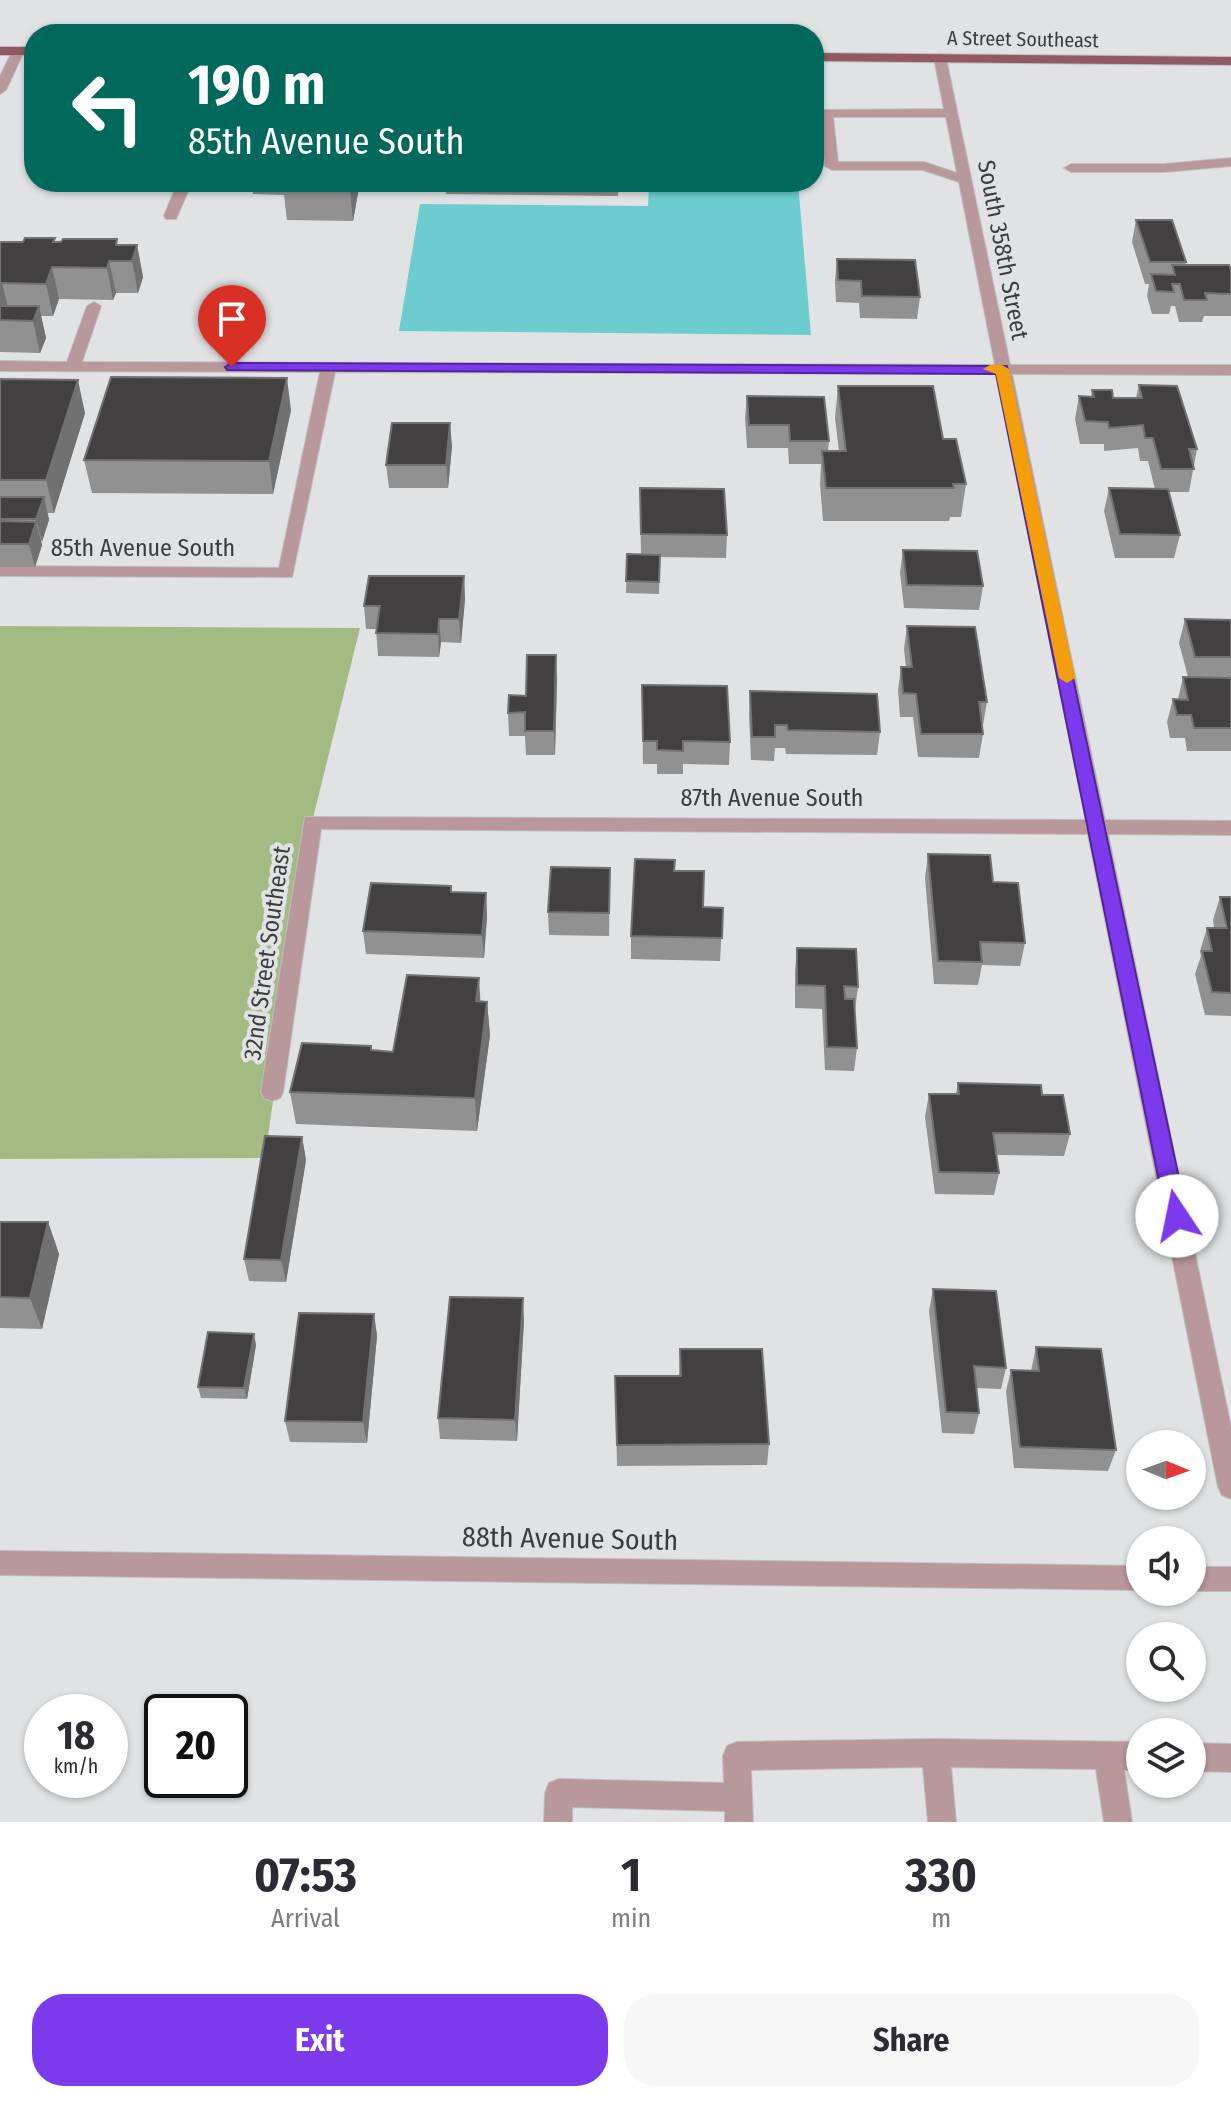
<!DOCTYPE html>
<style>
body{margin:0;font-family:"Fira Sans Condensed",sans-serif;background:#f7f7f7;color:#2b2b33;height:100vh;display:flex;flex-direction:column;font-size:30px;white-space:nowrap}
*{box-sizing:border-box;margin:0}
p{font-size:26px;color:#7c7c81}
.icon{flex:none;width:44px;height:44px;fill:none;stroke:currentColor;stroke-width:2;stroke-linecap:round;stroke-linejoin:round}
.map{position:relative;height:1822px;overflow:hidden}
.side{display:flex;flex-direction:column;background:#fff;flex:1}
.side>*{flex:none}
.banner{position:absolute;left:24px;top:24px;width:800px;height:168px;border-radius:32px;box-shadow:0 2px 6px #0004;background:#00695c;color:#fff;overflow:hidden}
.needle{width:52px;rotate:91deg}
.buttons{position:absolute;left:1126px;top:1430px;display:grid;gap:16px}
.buttons a{display:grid;place-items:center;width:80px;height:80px;border-radius:50%;background:#fff;box-shadow:0 2px 6px #0004;font-size:40px}
.speed{position:absolute;left:24px;top:1694px;display:flex;gap:16px;font-size:40px;font-weight:700;text-align:center}
.speed>*{display:grid;place-content:center;width:104px;height:104px;border-radius:50%;background:#fff;box-shadow:0 2px 6px #0004;line-height:1}
.speed small{font-size:20px;font-weight:400}
.speed .limit{border:4px solid #111;border-radius:12px;background:#fff;color:#111}
.pin{position:absolute;display:grid;place-items:center;width:68px;height:68px;color:#fff;margin:-82px -34px;border-radius:50% 50% 50% 0;rotate:-45deg;box-shadow:0 0 8px #0007}
.pin .icon{rotate:45deg}
.me{position:absolute;width:88px;margin:-44px;rotate:349deg;stroke-linejoin:round;filter:drop-shadow(0 0 6px #0008)}
.turn{display:flex;align-items:center;gap:28px;height:168px;padding:0 32px;font-size:36px}
.turn .icon{width:104px;height:104px;stroke-width:2.5}
.turn b{display:block;font-size:56px;line-height:68px}
.eta{display:flex;justify-content:space-evenly;align-items:center;height:136px;text-align:center}
.eta b{font-size:48px;font-weight:700;line-height:56px}
.cta{display:flex;gap:16px;margin-top:auto;padding:16px 32px}
.cta a{flex:1;height:92px;border-radius:32px;background:#7c3aed;color:#fff;font-size:32px;font-weight:700;line-height:92px;text-align:center}
.cta a+a{background:#f7f7f7;color:#2b2b33}
.map>svg:first-child{display:block}
.green{fill:#a3bb82}
.water{fill:#6dcdce}
.lines{fill:none;stroke-linecap:round;stroke-linejoin:round}
.minor-casing{stroke:#bcbebf;stroke-width:2}
.major-casing{stroke:#bcbebf;stroke-width:2}
.minor{fill:#b9989c;fill-rule:evenodd}
.major{fill:#935963;fill-rule:evenodd}
.wall{fill:#919192}
.shaded-wall{fill:#717172}
.building{fill:#424041;stroke:#717172;stroke-width:2}
.route{fill:#7c3aed;stroke:#51269a;stroke-width:2}
.slow{fill:#f59e0b}
.labels{text-anchor:middle;stroke-width:8;stroke-linejoin:round;paint-order:stroke}
.far-street-label{font-size:20px;fill:#3c3d3e;stroke:#e0e2e4}
.street-label{font-size:24px;fill:#3c3d3e;stroke:#e0e2e4}
.near-street-label{font-size:28px;fill:#3c3d3e;stroke:#e0e2e4}
</style>
<div class="map">
<svg width="1231" height="1822" viewBox="0 0 1231 1822">
<rect width="100%" height="100%" fill="#e0e2e4"/>
<path class="green" d="M0,626L360,628L312,822L265,1158L0,1159Z"/>
<path class="water" d="M649,182H798L811,335L399,331L420,204L648,206Z"/>
<g class="lines">
<g class="minor-casing">
<path id="minor" d="M14,48L24,51L6,90L0,94V76Z
M940,54L946,58L1010,365H1231V375L1012,374L1105,820L1231,821V835L1108,834L1231,1427V1499L1222,1495L1218,1487L1088,834L321,829L283,1092L280,1098L272,1101L264,1098L261,1092L305,817L1086,820L997,374L335,372L292,577L0,576V566L279,568L320,372L0,371V361L67,362L87,306L94,302L101,306L82,362L995,365L959,182L923,170H832L825,166L821,110L944,109L934,58ZM833,117H946L957,173L924,162H838Z
M1231,158V166L1165,172H1071L1064,168L1071,164H1165Z
M178,182H192L176,219H166L164,216Z
M0,1551L1140,1566V1590L0,1575Z
M1192,1567H1231V1591H1192Z
M936,1739L1140,1742V1770H1124L1132,1822H1104L1096,1769L951,1767L956,1822H928L923,1767L751,1770L753,1822H725V1811L572,1807V1822H544L545,1793L549,1783L559,1779L724,1783L723,1756L727,1746L737,1742Z
M1192,1743L1231,1744V1772L1192,1771Z"/>
</g>
<g class="major-casing">
<path id="major" d="M0,47H34V55H0Z
M814,53L1231,57V65L814,61Z"/>
</g>
<use href="#minor" class="minor"/>
<use href="#major" class="major"/>
</g>
<path class="wall" d="M251,182H360L353,221L287,220L284,195L253,194Z
M445,182H619L618,196L446,194Z
M1136,220L1186,262L1185,265L1231,294V316H1204L1202,322H1179L1175,306H1171L1169,314H1152L1147,296L1149,284H1145L1132,242Z
M55,238V242L137,245L143,277L138,293H116L113,300L59,299L53,316H41L46,338L40,353L0,352V242H23Z
M837,259L920,297L917,319L860,318L859,303L836,302L835,281Z
M0,379L85,413L54,513H48L49,520L41,542L42,545L35,567H0Z
M1139,385L1197,449L1189,492H1168L1180,535L1174,558H1115L1104,511L1109,488L1155,489L1148,461H1140L1138,448L1104,451V444H1080L1075,419L1079,396L1091,397L1092,390L1113,398H1136Z
M838,386L943,439L966,484L961,517H950L949,521H823L820,484L821,464H789L788,448H747L745,418L747,396L829,441L828,451H839L835,418Z
M291,410L273,494L92,493L84,460Z
M452,446L448,488H389L386,465Z
M640,488L727,535L726,558L660,557L659,594L626,593L627,554H641Z
M903,550L983,586L979,610L904,608L900,573Z
M464,576L465,599L461,643L441,642L439,657L378,656L376,629H366L364,606Z
M1185,619L1231,620V751H1187L1185,738H1170L1167,722L1173,699H1178L1183,677H1188L1179,643Z
M907,626L987,702L983,725H982L983,734L979,758L918,757L913,717H900L898,690L901,667H906L904,649Z
M557,678L555,755H526L525,736H509L508,713L526,696Z
M750,691L880,732L877,755L786,754L785,748H775L774,761L751,760L749,715Z
M642,708L730,742L729,765L683,764V774H657V764H643Z
M928,854L993,882L1025,943L1020,966L982,965L978,985L934,984L925,878Z
M610,868L609,936L549,935L548,912Z
M674,871L703,907L723,908L720,961L631,959V936Z
M451,886L452,892L486,893L487,916L484,958L366,954L363,931Z
M1220,897H1231V1016L1205,1015L1195,974L1201,956L1200,951L1207,928H1214L1213,920Z
M797,948L858,987L855,1010L857,1048L854,1071L825,1070L822,1009L795,1008V971Z
M481,1002H487L490,1035L477,1131L296,1124L290,1092L372,1051L393,1052Z
M958,1083L1042,1095L1070,1134L1064,1156L996,1155L999,1173L994,1195L935,1194L925,1117L929,1094H956Z
M302,1137L306,1160L286,1282L249,1281L244,1259Z
M0,1222H48L59,1254L42,1329L0,1328Z
M933,1289L1006,1368L1001,1389L976,1388L979,1413L974,1434L942,1433L929,1311Z
M374,1314L377,1336L367,1443L290,1442L285,1421Z
M524,1320L517,1441L440,1439L438,1418Z
M256,1345L247,1399L201,1398L198,1387Z
M1036,1347L1116,1450L1108,1471L1014,1468L1006,1391L1011,1370L1031,1371Z
M680,1349L769,1444L767,1465L617,1466L615,1376H679Z"/>
<path class="shaded-wall" d="M351,182H360L353,221L350,190Z
M137,245L143,277L138,293L132,261Z
M109,261L116,293L113,300L107,268Z
M52,267L59,299L53,316L46,284Z
M2,283L10,315L0,320V289Z
M39,306L46,338L40,353L33,321Z
M287,378L291,410L273,494L269,461Z
M78,380L85,413L54,513L46,480Z
M450,423L452,446L448,488L446,465Z
M44,497L49,520L42,542L36,519Z
M36,522L42,545L35,567L29,544Z
M464,576L465,599L461,643L459,619Z
M439,619L441,642L439,657L438,634Z
M556,655L557,678L555,755L554,731Z
M486,893L487,916L484,958L482,935Z
M479,978L481,1011L476,1001Z
M487,1002L490,1035L477,1131L475,1098Z
M302,1137L306,1160L286,1282L281,1260Z
M48,1222L59,1254L42,1329L30,1298Z
M523,1298L524,1320L517,1441L515,1420Z
M374,1314L377,1336L367,1443L363,1422Z
M254,1334L256,1345L247,1399L244,1388Z"/>
<path class="building" d="M285,182H351L350,190L283,189Z
M1136,220H1172L1186,262H1150Z
M25,238H55L53,242H61L63,239H117L116,245H137L132,261H109L107,268L52,267L46,284L2,283L0,289V242H23Z
M837,259L915,260L920,297L862,296L861,281L838,280Z
M1172,265H1229L1231,270V294L1205,293L1207,300H1184L1180,284H1172L1174,292L1156,291L1151,274L1175,275Z
M0,306H39L33,321L0,320Z
M111,377L287,378L269,461L84,460Z
M0,379L78,380L46,480H0Z
M1139,385L1177,386L1197,449H1189L1194,469H1161L1153,438H1145L1143,425L1109,428L1108,422L1085,421L1079,396L1094,397L1092,390H1112L1113,398H1142Z
M838,386H933L943,439H956L966,484H953L954,488H826L822,451H846Z
M747,396L824,397L829,441H790L789,425H749Z
M392,423H450L446,465H386Z
M640,488L724,489L727,535L641,534Z
M1109,488L1168,489L1180,535L1120,534Z
M0,497H44L36,519H0Z
M0,521L36,522L29,544H0Z
M903,550L977,551L983,586L907,585Z
M627,554L660,555L659,582L626,581Z
M369,576H464L459,619H439L438,634L376,633L380,606H364Z
M1185,619L1231,620V657H1195Z
M907,626L975,627L987,702H979L983,734H921L916,694L903,693L901,667H912Z
M527,655H556L554,731H525V712L508,713L509,695L526,696Z
M1183,677L1231,678V728H1194L1191,715H1177L1173,699L1188,700Z
M642,685L727,686L730,742L683,741V751L657,750V741H643Z
M750,691L877,694L880,732L788,730L787,725H775V737H752Z
M928,854L990,855L993,882L1018,883L1025,943L980,942L982,962L938,961Z
M635,859L675,860L674,871H704L703,907L723,908L722,938L631,936Z
M551,867L610,868L609,913L548,912Z
M371,883L451,886V892L486,893L482,935L363,931Z
M1220,897H1231V993L1212,992L1202,951H1212L1207,928H1227Z
M797,948L856,949L858,987L844,986L845,999H854L857,1048L827,1047L825,986L797,985Z
M407,975L479,978L476,1001L487,1002L475,1098L290,1092L302,1043L371,1046V1050L393,1052Z
M958,1083L1041,1085L1042,1095H1063L1070,1134L993,1133L999,1173L939,1172L929,1094H959Z
M265,1136L302,1137L281,1260L244,1259Z
M0,1222H48L30,1298L0,1297Z
M933,1289L996,1291L1006,1368L974,1366L979,1413L946,1412Z
M450,1297L523,1298L515,1420L438,1418Z
M299,1313L374,1314L363,1422L285,1421Z
M208,1332L254,1334L244,1388L198,1387Z
M1036,1347L1101,1349L1116,1450L1020,1447L1011,1370L1039,1371Z
M680,1349H762L769,1444L617,1445L615,1376H681Z"/>
<path class="route" d="M232,363L1007,366L1187,1216L1184,1222L1177,1225L1169,1222L1166,1216L996,374L227,370L225,367Z"/>
<path class="slow" d="M1002,365L1009,369L1075,678L1067,683L1059,678L996,374L983,369L990,365Z"/>
<g class="labels">
<g class="far-street-label">
<text transform="translate(1023 39) rotate(1)" y="7">A Street Southeast</text>
</g>
<g class="street-label">
<text transform="translate(1003 250) rotate(79)" y="8">South 358th Street</text>
<text x="143" y="556">85th Avenue South</text>
<text x="772" y="806">87th Avenue South</text>
<text transform="translate(267 953) rotate(-82)" y="8">32nd Street Southeast</text>
</g>
<g class="near-street-label">
<text transform="translate(570 1538) rotate(1)" y="10">88th Avenue South</text>
</g>
</g>
</svg>
<div class="buttons">
<a><svg class="needle" viewBox="-14 -14 28 28"><path d="M0-13l5 13h-10z" fill="#e53935"/><path d="M0 13l5-13h-10z" fill="#7c7c81"/></svg></a>
<a><svg class="icon" aria-label="sound" viewBox="0 0 24 24"><path d="M4 9h4l5-4v14l-5-4H4zM17 9q2 3 0 6"/></svg></a>
<a><svg class="icon" aria-label="search" viewBox="0 0 24 24"><circle cx="10" cy="10" r="6"/><path d="M15 15l6 6"/></svg></a>
<a><svg class="icon" aria-label="layers" viewBox="0 0 24 24"><path d="M12 4l9 5-9 5-9-5zM3 14l9 5 9-5"/></svg></a>
</div>
<div class="speed"><div>18<small>km/h</small></div><div class="limit">20</div></div>
<div class="pin" style="left:232px;top:367px;background:#d93025"><svg class="icon" aria-label="arrive" viewBox="0 0 24 24"><path d="M6 21V4h12l-3 4 3 4H6"/></svg></div>
<svg class="me" style="left:1177px;top:1216px" viewBox="-20 -20 40 40"><circle r="19" fill="#fff"/><path d="M0-13L10 11 0 6-10 11z" fill="#7c3aed"/></svg>
<div class="banner">
<div class="turn"><svg class="icon" aria-label="left" viewBox="0 0 24 24"><path d="M17 20v-9H6M10 6l-5 5 5 5"/></svg><div><b>190 m</b>85th Avenue South</div></div>
</div>
</div>
<section class="side">
<div class="eta">
<div><b>07:53</b><p>Arrival</p></div>
<div><b>1</b><p>min</p></div>
<div><b>330</b><p>m</p></div>
</div>
<div class="cta"><a>Exit</a><a>Share</a></div>
</section>
